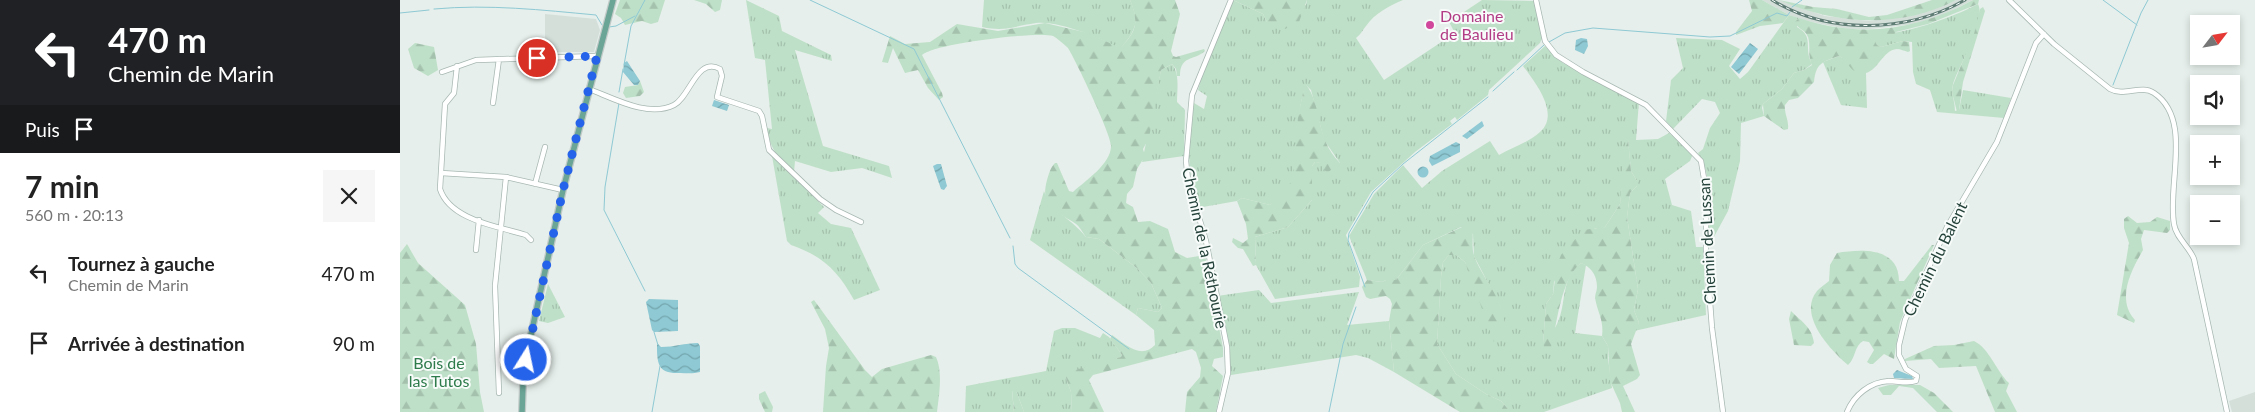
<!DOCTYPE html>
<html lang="fr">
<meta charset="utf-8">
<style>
body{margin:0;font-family:Lato,sans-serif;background:#f6f6f6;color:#222;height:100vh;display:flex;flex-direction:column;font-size:19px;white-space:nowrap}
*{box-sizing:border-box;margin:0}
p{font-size:16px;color:#767676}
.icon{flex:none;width:28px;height:28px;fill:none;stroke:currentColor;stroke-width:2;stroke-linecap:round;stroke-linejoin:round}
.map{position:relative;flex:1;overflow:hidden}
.drawer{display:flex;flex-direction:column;background:#fff;width:400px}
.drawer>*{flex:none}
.hud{background:#202124;color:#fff;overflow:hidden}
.needle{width:32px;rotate:59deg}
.controls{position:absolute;left:1790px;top:15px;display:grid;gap:10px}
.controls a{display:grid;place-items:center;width:50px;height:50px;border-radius:0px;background:#fff;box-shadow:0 2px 8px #0003;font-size:25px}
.pin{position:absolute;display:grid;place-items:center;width:42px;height:42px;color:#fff;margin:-21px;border:2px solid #fff;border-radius:50%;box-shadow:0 1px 5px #0007}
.me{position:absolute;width:55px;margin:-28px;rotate:10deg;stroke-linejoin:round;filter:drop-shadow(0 0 4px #0008)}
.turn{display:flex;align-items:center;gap:18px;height:105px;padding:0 25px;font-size:22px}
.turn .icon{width:65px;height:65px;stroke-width:2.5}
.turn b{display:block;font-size:35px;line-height:42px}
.then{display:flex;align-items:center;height:48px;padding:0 25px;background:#0003;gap:10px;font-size:19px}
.round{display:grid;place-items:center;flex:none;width:52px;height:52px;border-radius:0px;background:#f6f6f6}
.overview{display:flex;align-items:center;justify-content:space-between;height:85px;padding:0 25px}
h1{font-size:30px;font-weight:700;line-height:38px}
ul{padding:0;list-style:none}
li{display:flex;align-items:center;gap:15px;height:70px;padding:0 25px}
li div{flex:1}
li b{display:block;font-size:19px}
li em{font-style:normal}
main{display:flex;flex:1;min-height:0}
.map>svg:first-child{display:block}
.built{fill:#d4dfda}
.grass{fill:url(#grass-tufts)}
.forest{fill:url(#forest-firs)}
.water{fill:url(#water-waves)}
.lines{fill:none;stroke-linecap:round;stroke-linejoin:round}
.stream{stroke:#8ec9d4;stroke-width:1}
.minor-casing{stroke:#a8b8b2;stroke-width:6}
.major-casing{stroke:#c2cac8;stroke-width:8}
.minor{stroke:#fff;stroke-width:4.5}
.major{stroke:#6aa596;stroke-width:5.5}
.rail-casing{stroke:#5f7d75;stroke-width:3}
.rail{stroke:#f7fbf9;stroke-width:1;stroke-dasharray:4;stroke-linecap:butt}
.route{stroke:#2563eb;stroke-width:9;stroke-dasharray:0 16.2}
.hotel-dot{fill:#d1479c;stroke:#f7fbf9;stroke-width:2}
.labels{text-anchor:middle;stroke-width:4;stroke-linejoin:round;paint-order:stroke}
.hotel-label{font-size:16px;fill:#b23c85;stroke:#f7fbf9;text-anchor:start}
.street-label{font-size:16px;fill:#24423a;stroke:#f7fbf9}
.park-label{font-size:16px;fill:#2d7a4b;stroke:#f7fbf9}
</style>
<main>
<section class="drawer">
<div class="hud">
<div class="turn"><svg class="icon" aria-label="left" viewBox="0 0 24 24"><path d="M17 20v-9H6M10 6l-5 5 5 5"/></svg><div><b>470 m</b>Chemin de Marin</div></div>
<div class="then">Puis<svg class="icon" aria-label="arrive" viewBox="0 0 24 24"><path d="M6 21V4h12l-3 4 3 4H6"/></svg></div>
</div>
<div class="overview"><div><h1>7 min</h1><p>560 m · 20:13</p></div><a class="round"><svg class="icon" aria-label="close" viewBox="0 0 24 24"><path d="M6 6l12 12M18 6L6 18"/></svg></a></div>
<ul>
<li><svg class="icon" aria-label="left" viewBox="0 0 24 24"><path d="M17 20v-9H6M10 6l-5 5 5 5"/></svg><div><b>Tournez à gauche</b><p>Chemin de Marin</p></div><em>470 m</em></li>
<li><svg class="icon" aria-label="arrive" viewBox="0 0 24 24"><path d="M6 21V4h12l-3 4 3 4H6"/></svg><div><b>Arrivée à destination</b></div><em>90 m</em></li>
</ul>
</section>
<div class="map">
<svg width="1855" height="412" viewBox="0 0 1855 412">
<defs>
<pattern id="grass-tufts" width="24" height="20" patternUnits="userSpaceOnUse" patternTransform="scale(1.25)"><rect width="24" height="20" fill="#bfe0c8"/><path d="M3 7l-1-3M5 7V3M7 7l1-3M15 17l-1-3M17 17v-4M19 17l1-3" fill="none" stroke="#a4c1ad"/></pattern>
<pattern id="forest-firs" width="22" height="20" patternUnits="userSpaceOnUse" patternTransform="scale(1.25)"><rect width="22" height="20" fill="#bfe0c8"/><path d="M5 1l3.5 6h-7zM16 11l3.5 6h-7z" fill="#a4c1ad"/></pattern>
<pattern id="water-waves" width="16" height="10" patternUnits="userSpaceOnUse" patternTransform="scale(1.25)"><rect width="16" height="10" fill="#8ec9d4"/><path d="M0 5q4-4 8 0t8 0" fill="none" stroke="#74a5ad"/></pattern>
</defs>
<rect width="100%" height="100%" fill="#e6efeb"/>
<path class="built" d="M1362,0H1379L1425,16L1469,21L1512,15L1556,0H1573L1535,19L1515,24L1470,29H1446L1407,21L1389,15Z
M145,14L196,19L200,30L194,52H145Z
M1855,392V412H1832L1829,401Z"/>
<path class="grass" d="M346,0L379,16L382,31L431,55L432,61L395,50L423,146L489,166L492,178L462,168L431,172L395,161L394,172C377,155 371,152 367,128L372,129L365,60L355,58Z
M584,0H730C740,23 736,30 720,49C702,38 657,20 636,23C614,26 606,32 582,27Z
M833,0L863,14L867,22L906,5L907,0H1003C989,6 975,13 966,26C962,31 961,34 956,38L984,80L1055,33L1049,22L1082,0L1134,1L1142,38L1140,43L1089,90L1088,95L1057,120L1055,117L1050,121L1052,124L1015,152L971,192L946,235L960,277L959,287L875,299L856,265L855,237L888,227L912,200V166L915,162L940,163L924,140L911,90L906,85C894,116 902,148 894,179C891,187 877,200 870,205L842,198L837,201L797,208C788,173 786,139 794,103L804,109L807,96L798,90L805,65Z
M1578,4C1587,23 1559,64 1553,84C1551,93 1555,102 1555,111L1559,110L1563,90L1611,98L1604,118L1537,112L1530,90L1516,84L1513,72L1512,42L1503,41L1481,47L1477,45L1471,35C1500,36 1552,18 1578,4Z
M1389,15L1399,18L1397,20V27C1415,37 1403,48 1412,64L1404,70L1394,73L1382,89L1363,104L1362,108L1364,116L1341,123L1340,161L1328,211L1309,246C1308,220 1314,174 1298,153L1303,149L1310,128L1320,113L1315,102L1302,99L1273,129L1266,121L1271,80L1283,68L1276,38L1322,40L1340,49L1329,66L1340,79L1348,72Z
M1145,46L1163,63L1239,101L1236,140L1258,139L1269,133L1293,154L1290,161L1265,179L1272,205L1291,211L1296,247H1303L1306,315L1234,331L1239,323L1234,310L1238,289L1227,217L1230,193L1237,186V181L1231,171L1228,140L1220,204L1205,227L1201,229L1195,228L1154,282L1153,294L1146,304L1143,343C1148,337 1154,331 1157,324C1167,304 1160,278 1181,263L1186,265L1175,333L1202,336L1208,346V358L1212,388L1144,412H1108V409L1101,401L1086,394L1056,374L1037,344L1041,277L1043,262L1049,255H1056L1065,262L1070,273L1101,308L1074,256L1073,234L1061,227L1023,245L996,280H986L982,282L967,280L949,236L974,194L1003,165L1022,188L1042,171L1090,141L1099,155C1112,148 1129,142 1140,132C1161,114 1134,81 1123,66Z
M1439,56C1451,61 1450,74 1466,73L1467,108L1441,105L1423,62Z
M772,64C780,74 777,90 777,102L785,110L784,156L742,162L761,70Z
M372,156L424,207L418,213L431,224L451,228L480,290L454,300C438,271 423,256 391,245L387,241Z
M644,191C651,211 673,220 686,237L699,239L738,269L751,283L762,308L758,312L738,308L736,315L630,240Z
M148,284L165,317L148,323L139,321Z
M859,290L871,303L959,292L947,325L989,321L994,372L968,358L956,355L831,375L829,353L817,296Z
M662,328H675L700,338L703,333L709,337L722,355L721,357L666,378L671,392L672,412H624L617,393L612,391L614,412H565L566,386L646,371L654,331Z"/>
<path class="forest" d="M220,0H265L258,22L251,24L242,21L225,25L221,18L215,14Z
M294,0H322L320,10L315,12L306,4Z
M730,0H775L780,14L771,51L773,56L776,57L804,49L805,51C794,61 780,55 780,76H777L776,69L772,64L761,70L749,138L743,149L745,156L737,169L733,187L727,194L726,203L733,207L738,222L750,221L768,229L775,252L787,258L805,255L823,348V357L814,359L812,366L823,376L816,412H785L787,392L800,377L801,368L796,352L792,349L693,375L689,380L704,412H672L671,392L666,378L668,372L721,357L722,355L710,339L712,335C725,344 741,360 755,345L754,330L736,315L738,308L758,312L762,308L751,283L738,269L699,239L686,237C683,233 680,227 676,224C658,211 639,210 647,180C649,174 650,168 655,163H657L669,191L673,192C685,181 711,164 711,146C712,136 675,59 668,48C665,45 657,38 653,36C637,31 532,44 522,55L542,93L543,97L539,100L528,88L518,70L505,73L493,48L488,63L482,62L490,36L505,44L530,42L557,24L598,31L645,23L688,33L720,48C737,31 739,22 730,0Z
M833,0H907L899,22L885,29L879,25L871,29H865L867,22L863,14Z
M1349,0H1362L1389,15L1383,23L1360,26L1336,35V32L1352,11Z
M1379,0L1413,7L1437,9L1469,17L1487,15L1532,0H1556C1500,29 1436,25 1379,0Z
M1573,0H1579L1578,4L1528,24L1496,32L1491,38L1486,35H1472L1477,45L1481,47L1503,41L1509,42L1510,51L1508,52C1505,51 1500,49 1497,49C1481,50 1477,77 1459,73C1449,71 1448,60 1439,56C1422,62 1416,63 1414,82L1398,98L1389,100L1385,105C1384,114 1389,119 1388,129L1384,130L1364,116L1363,104L1382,89L1394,73L1404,70L1412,65C1407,55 1411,46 1408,37C1405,29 1397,29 1395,22L1399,18C1460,39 1518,30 1573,0Z
M1583,7L1585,11L1563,82L1559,110L1557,112L1552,92L1553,85L1574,34L1580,9Z
M15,43L34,47L38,70L28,76L14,68L8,49Z
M240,81L244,92L240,96L226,98L223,93L225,87L238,85Z
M905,83C924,108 914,137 940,163L927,173L919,162H915L912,166V200L888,227L855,237L856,265L853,266L843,249L838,248L832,242L833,238L843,243L848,239L846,224L837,201L842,198L870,205L893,180L898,117Z
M1228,139L1231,171L1237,181V186L1230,193L1227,217L1238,289L1234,310L1239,323L1231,344L1240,375L1237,379L1223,386L1235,412H1222L1220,403L1210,381L1208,346L1202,336C1204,320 1198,314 1195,298C1195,294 1197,291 1197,287C1197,275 1191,267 1181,263C1161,278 1157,324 1151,348L1145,350L1143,343L1146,304L1153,294L1157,265L1161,255L1183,230L1205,227L1220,204L1226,140Z
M1728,216L1737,223L1750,222L1757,217L1770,221V230L1767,233L1744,230L1741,239L1743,250C1731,271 1716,299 1735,320L1734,323L1717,315L1729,243L1724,228V219Z
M1062,227L1072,228C1074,237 1071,246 1074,255C1081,280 1123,319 1094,342L1065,262L1056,255H1049L1043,262L1041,277L1037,344L1056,374L1086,394L1101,401L1108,409V412H1060L994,372L989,321L992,304L990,299L986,296L970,299L966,297L962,287L967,280L982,282L986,280H996L1023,245Z
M7,244L18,263L65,305L76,344L80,392L84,412H0V253Z
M1532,245H1534L1500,322L1494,359L1484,354L1473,364H1470L1467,362L1474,350L1469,342L1463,341C1454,346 1456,358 1448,365C1431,351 1397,315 1417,291C1420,288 1425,284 1429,281L1430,265L1437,253C1462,249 1499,247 1499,281H1504Z
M414,300L465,370L472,377L482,369L531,355L536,357C543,372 539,396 537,412H423L426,366L429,348L425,329L411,302Z
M1391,311C1402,322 1412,327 1414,343L1411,346L1394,345L1389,319Z
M1574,341C1590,349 1596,371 1609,383L1606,391L1617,412H1595L1576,366L1539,368L1531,359L1505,361V359L1534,346L1554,345Z
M1489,385H1520L1534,393L1553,412H1537L1513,388L1499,386L1491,395H1483L1478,388Z
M612,389L617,393L624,412H614Z
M365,391L373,407L372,412H365L359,399V394Z"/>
<path class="water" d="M1181,38L1187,39L1188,46L1184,54L1175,50L1176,40Z
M1350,43L1358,49L1339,74L1331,67Z
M227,61L240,81L238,85H234L223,72L224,63Z
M314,100L329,105L327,111L312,106Z
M1082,121L1084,126L1067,139L1062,136Z
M1056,142L1060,144V152L1032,166L1029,161L1030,156Z
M537,164H541L547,186L544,190L541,189L533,166Z
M1017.5 172a5.5 5.5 0 1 1 11 0a5.5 5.5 0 1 1-11 0Z
M249,299L278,300V331L254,332L252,330L246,302Z
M298,343L300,346V372C293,374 286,373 280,373C258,374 257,364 257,345L258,344L261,347C274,347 285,343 298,343Z
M1497,370L1512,376L1513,379L1494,378L1493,374Z"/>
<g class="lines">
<path class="stream" d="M410,0L514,49L610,238
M1703,0L1737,25
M1392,7L1402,0
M34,9C89,4 142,10 196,15L202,25
M0,13L29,10
M209,27L216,26L235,16
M1149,42L1165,33L1193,28L1310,37L1330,36L1377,13L1387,16L1390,12
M224,65L231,26L245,0
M1117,70L1144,45
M1713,85L1741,13L1748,0
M1093,91L1114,72
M219,92L223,69
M219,103L205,187L204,210L245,291
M613,246L615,264L618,268L729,349
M965,287L948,240L949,233L973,192L1003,164L1088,97
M254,332L258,345
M252,412L260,366
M929,412L943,344L956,307"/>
<g class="minor-casing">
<path id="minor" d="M1136,0L1145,41L1156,55L1183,72L1246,105L1301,161L1306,190V249L1312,328L1323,412
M1609,0L1654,44L1710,89C1724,97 1741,84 1754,93C1793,119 1767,184 1774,224C1776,238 1789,246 1794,259L1827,412
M57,66L54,93L45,104L40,189C50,220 97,226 126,235L131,240
M42,72L76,60L197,56
M189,89C213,98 248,118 274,105C290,97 297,56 320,69L322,76L317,97L359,111L362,116L369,150L420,199L436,210L461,222
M93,103L99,59
M41,173L106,177L163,190
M135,184L145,147
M76,250L79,220
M99,393L95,286L106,177
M819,412L828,373L827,347L806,241L788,180L786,161L792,95L831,0
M1447,412C1454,395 1470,382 1489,381C1498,381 1508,384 1516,381L1517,376L1506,369L1499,355V345L1505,320L1547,227L1597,142L1636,43L1644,34"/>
</g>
<g class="major-casing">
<path id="major" d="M122,412L123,384L130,339L163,190L213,0"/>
</g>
<use href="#minor" class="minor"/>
<use href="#major" class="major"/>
<g class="rail-casing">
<path id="rail" d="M1372,0C1429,35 1507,33 1565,0"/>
</g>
<use href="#rail" class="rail"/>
</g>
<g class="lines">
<path class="route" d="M126,360L163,190L197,56L137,58"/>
</g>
<circle class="hotel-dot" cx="1030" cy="25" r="5"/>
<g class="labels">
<g class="hotel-label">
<text x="1040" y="22">Domaine<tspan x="1040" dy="18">de Baulieu</tspan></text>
</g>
<g class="street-label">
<text transform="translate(1307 241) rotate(-93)" y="6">Chemin de Lussan</text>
<text transform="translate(805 248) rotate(78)" y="6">Chemin de la Réthourie</text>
<text transform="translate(1535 259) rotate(-64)" y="6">Chemin du Balent</text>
</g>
<g class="park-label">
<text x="39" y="369">Bois de<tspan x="39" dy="18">las Tutos</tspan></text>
</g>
</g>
</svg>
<div class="controls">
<a><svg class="needle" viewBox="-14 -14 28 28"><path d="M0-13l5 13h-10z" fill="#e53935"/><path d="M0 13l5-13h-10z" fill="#767676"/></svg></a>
<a><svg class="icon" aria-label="sound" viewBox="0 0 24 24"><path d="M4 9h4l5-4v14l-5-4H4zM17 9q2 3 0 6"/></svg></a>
<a>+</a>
<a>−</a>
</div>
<div class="pin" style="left:137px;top:58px;background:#d93025"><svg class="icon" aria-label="arrive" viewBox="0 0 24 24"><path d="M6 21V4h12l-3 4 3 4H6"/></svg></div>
<svg class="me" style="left:126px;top:360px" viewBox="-20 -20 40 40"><circle r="17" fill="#2563eb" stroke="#fff" stroke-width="3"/><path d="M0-11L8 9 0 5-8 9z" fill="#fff"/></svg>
</div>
</main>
